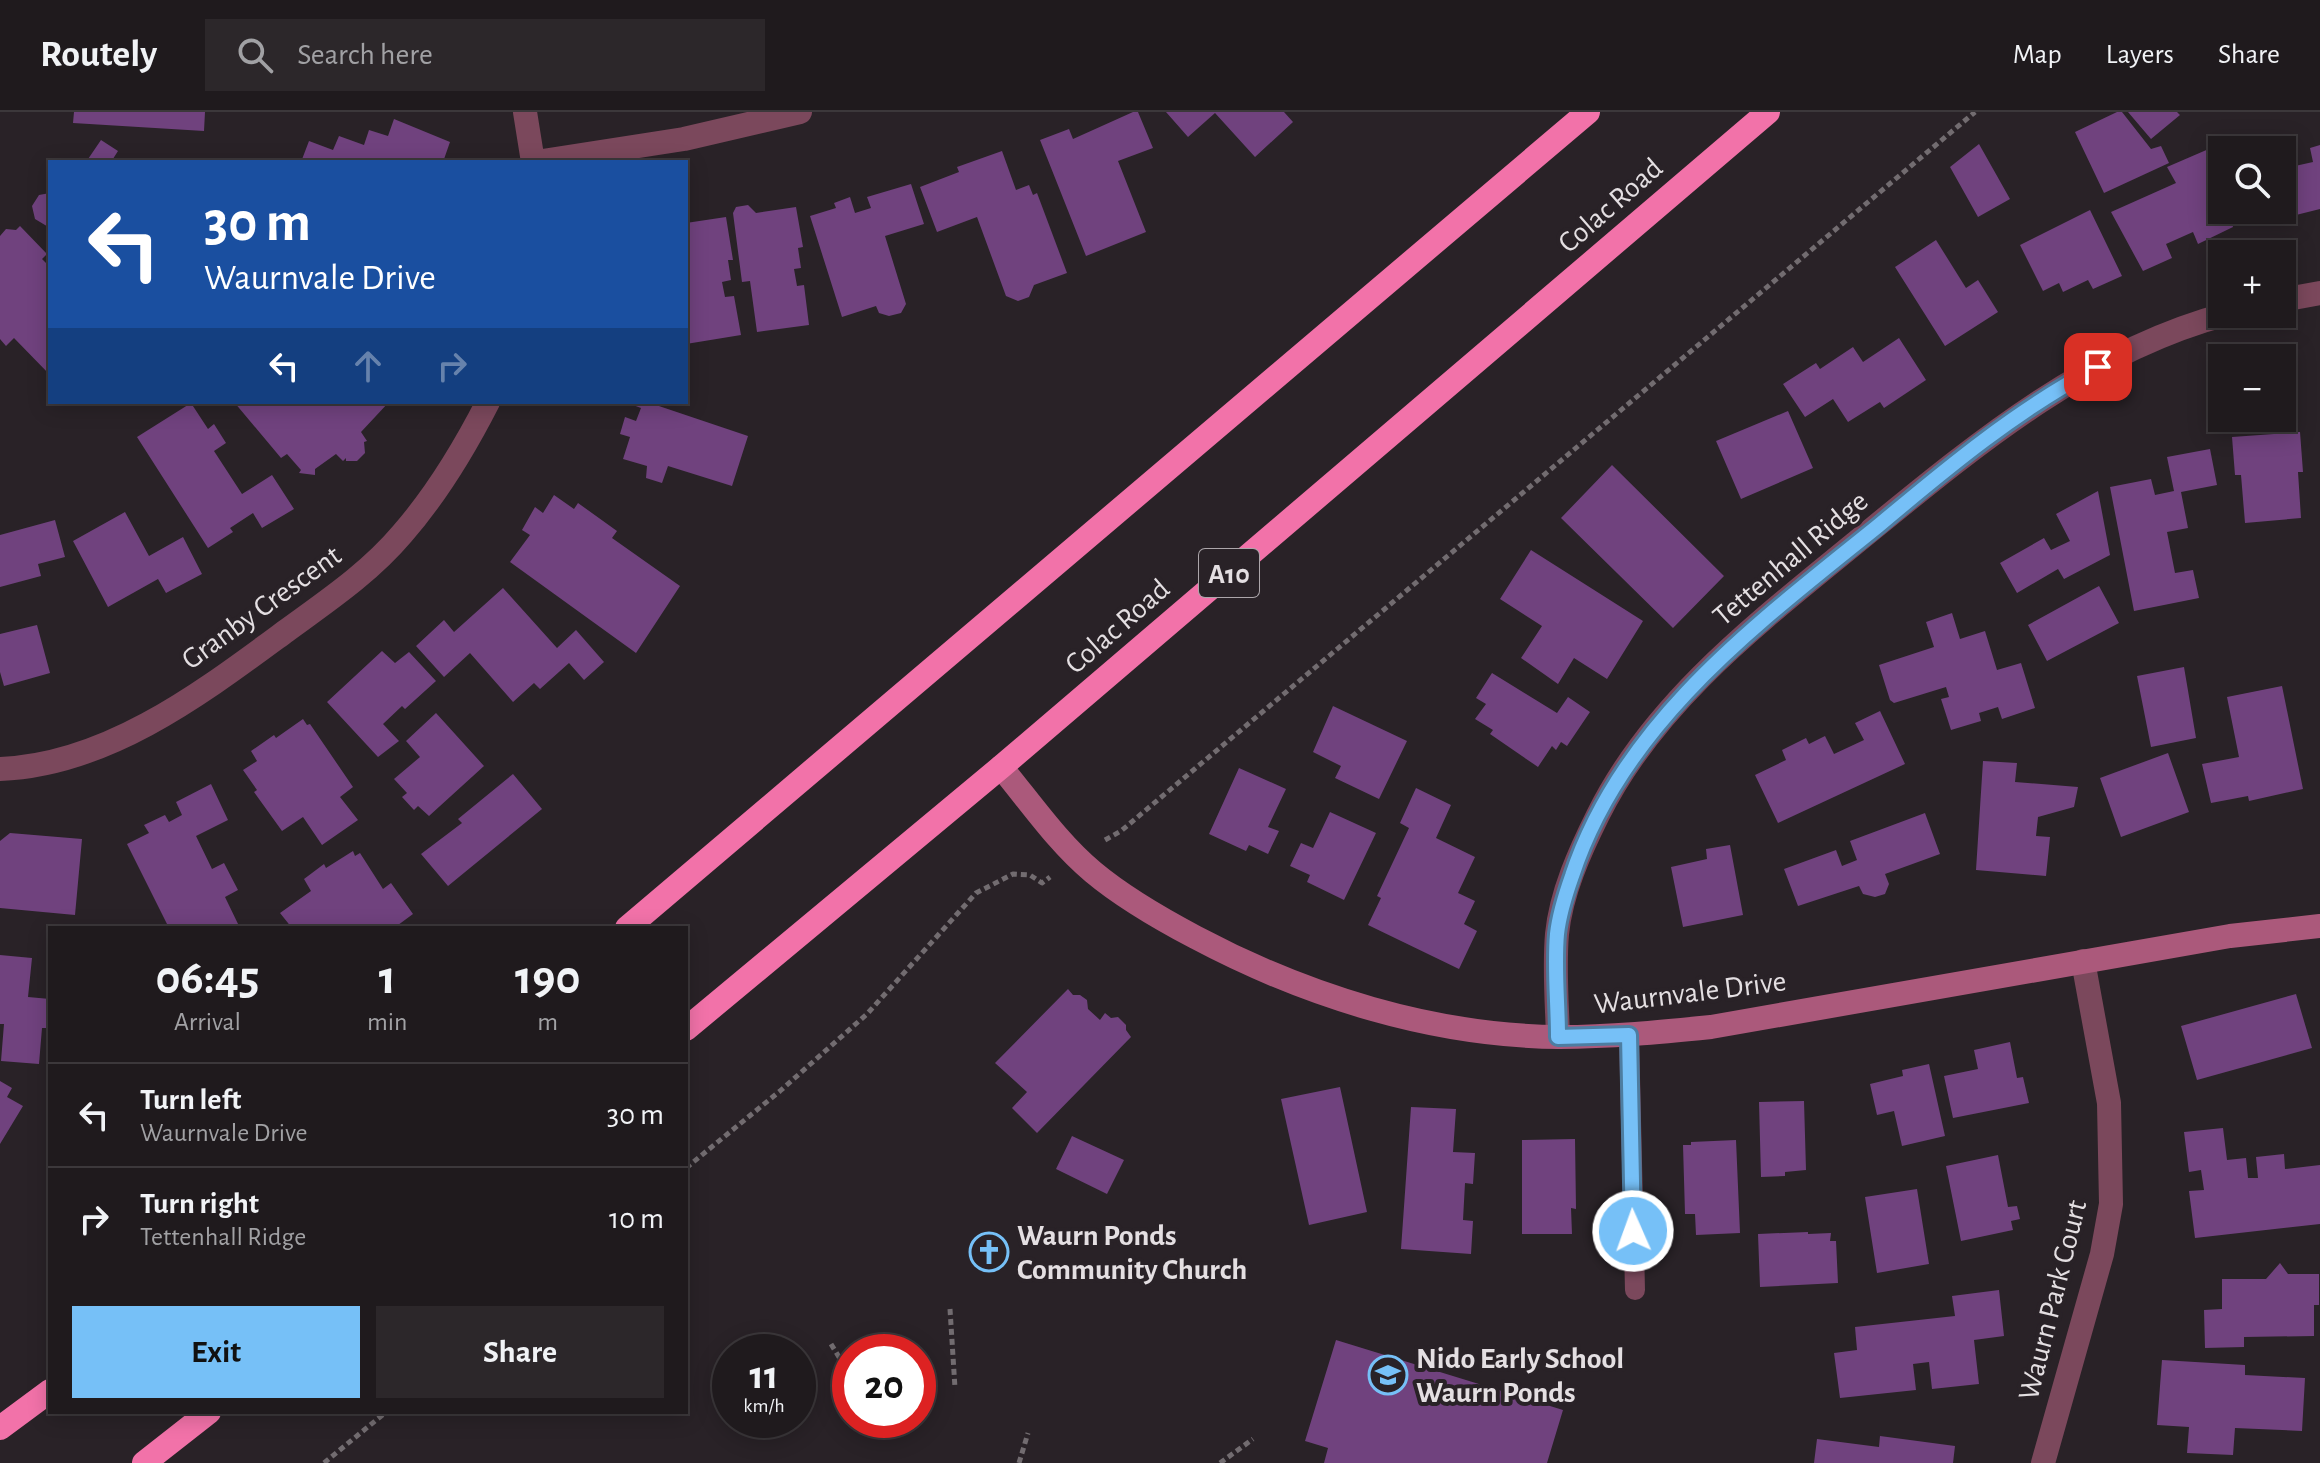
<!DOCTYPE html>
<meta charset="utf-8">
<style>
body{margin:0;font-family:"Alegreya Sans",sans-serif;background:#2c272a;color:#f1f3f6;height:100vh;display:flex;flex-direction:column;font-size:30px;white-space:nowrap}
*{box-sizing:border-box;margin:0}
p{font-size:26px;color:#a1a1a4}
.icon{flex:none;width:44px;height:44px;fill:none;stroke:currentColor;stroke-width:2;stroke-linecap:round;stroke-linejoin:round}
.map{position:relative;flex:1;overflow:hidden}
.drawer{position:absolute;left:48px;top:814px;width:640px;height:488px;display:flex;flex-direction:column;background:#1f1a1d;border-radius:0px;box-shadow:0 4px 20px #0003,0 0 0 2px #3c383b}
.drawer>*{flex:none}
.top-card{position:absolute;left:48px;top:48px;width:640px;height:244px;border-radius:0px;box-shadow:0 4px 20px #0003,0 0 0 2px #3c383b;background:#1a4fa0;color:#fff;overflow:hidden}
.buttons{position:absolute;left:2208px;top:24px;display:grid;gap:16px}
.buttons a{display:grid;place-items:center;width:88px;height:88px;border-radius:0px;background:#1f1a1d;box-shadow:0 4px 20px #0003,0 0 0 2px #3c383b;font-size:40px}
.speed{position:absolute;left:712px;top:1222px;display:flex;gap:16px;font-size:40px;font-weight:700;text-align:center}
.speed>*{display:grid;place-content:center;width:104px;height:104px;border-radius:50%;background:#1f1a1d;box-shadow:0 4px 20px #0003,0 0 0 2px #3c383b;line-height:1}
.speed small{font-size:20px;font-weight:400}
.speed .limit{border:12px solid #d22;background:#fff;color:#111}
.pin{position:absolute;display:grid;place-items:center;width:68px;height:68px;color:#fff;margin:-34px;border-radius:16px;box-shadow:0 4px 12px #0006}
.me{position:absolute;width:88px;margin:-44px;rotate:358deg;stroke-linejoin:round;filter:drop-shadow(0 0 6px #0008)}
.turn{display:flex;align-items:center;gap:28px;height:168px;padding:0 24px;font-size:36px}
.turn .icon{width:104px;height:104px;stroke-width:2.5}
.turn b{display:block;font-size:56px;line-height:68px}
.lanes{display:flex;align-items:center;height:76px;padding:0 24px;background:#0003;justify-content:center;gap:40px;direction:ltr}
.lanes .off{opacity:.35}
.eta{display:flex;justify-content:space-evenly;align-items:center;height:136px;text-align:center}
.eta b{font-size:48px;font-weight:600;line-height:56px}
.button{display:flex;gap:16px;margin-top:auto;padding:16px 24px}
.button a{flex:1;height:92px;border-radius:0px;background:#76c0f7;color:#111;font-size:32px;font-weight:600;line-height:92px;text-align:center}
.button a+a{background:#2c272a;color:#f1f3f6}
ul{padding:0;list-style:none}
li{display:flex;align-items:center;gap:24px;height:104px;padding:0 24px;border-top:2px solid #3c383b}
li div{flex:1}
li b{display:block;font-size:30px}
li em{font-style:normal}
header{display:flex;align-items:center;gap:48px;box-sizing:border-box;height:112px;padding:0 40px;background:#1f1a1d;border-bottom:2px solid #3c383b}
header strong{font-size:38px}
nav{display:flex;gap:44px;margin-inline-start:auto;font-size:28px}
.search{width:560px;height:72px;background:#2c272a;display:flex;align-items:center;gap:20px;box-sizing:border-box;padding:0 28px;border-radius:0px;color:#a1a1a4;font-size:30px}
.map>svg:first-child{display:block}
.building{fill:#70427e}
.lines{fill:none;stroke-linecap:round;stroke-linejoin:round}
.path{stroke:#726c70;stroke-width:5;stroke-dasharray:6 4;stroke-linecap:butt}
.lane{stroke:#7b485c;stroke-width:20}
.street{stroke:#7b485c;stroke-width:24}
.secondary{stroke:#ab597b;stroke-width:24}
.highway{stroke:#f272a9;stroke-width:24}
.route-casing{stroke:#4d7da1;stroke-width:20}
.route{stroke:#76c0f7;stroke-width:14}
.labels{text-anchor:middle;stroke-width:8;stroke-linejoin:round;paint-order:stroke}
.shield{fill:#292227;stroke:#aca6aa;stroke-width:2}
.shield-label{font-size:28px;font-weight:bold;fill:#e4dfe2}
.street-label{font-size:30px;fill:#e4dfe2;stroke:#292227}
.poi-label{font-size:30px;font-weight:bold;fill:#e4dfe2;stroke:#292227;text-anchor:start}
</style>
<header>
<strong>Routely</strong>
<div class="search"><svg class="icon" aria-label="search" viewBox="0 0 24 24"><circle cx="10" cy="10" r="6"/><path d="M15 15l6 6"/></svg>Search here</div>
<nav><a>Map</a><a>Layers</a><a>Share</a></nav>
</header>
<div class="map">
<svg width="2320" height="1351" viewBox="0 0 2320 1351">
<rect width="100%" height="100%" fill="#292227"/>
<path class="building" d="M74,0H205L204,19L73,11Z
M1133,0H1138L1153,36L1118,49L1146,120L1086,144L1040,28L1069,17L1073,27Z
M1166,0H1284L1293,10L1255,45L1215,1L1188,25Z
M2117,0H2122L2151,37L2161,34L2169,51L2104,81L2075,20Z
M2128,0H2177L2180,3L2151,27Z
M394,7L450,30L443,50H301L309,29L333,38L339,24L364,33L369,18L388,24Z
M101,28L118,39L111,50H86Z
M1979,32L2010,87L1978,105L1950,55Z
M2320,33V97L2280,107L2278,98H2282V57L2313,50L2310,36Z
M2211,36L2222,71V98H2229L2233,115L2198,132L2193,120L2166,132L2172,146L2143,159L2111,100L2176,71L2167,55Z
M1002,39L1016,78L1029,73L1033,83L1037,81L1067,161L1034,173L1029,185L1018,189L1006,184L977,105L937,120L920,75L959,60L957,55Z
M911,72L924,112L885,124L906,192L901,201L889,204L879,201L876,194L842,205L810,104L836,96L834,91L850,85L855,101L871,96L867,85Z
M50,81V116L35,107L32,94L39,83Z
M748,93L756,101L796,95L803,135L798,136L801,156L794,157L797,174L804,173L809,213L757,220L750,169L742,170L733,101L736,95Z
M2090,98L2122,164L2093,177L2088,168L2063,180L2059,171L2043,179L2020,133Z
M726,105L733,148H728L731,168L722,170L725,185L734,184L741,223L686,232V111Z
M20,114L47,142L42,147L50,155V263L14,226L6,234L0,227V124L6,117L16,118Z
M1936,128L1966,176L1978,168L1998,200L1945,234L1895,155Z
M1899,226L1926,268L1884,296L1880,290L1848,310L1833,287L1805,305L1783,272L1816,251L1820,257L1853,235L1863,250Z
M234,290H389L361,320L367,329L364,330L365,341L357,349H346V346L343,349L336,342L315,357V363L299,361L301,358L287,342L281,346Z
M625,290H647L748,324L732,374L668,354L662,371L646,366L647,354L623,347L630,325L620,322L625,305L636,309L641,296Z
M191,291L208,317L214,312L226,331L214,339L242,382L272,363L294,397L262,416L253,401L230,416L233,420L208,436L137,325Z
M1788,299L1813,356L1741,387L1716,329Z
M2300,320L2303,360H2298L2301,406L2245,411L2241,363H2235L2232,325Z
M2210,337L2217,373L2181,380L2188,416L2167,420L2175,461L2193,458L2199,486L2134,499L2110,375L2151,367L2155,383L2174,379L2167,345Z
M1612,353L1724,464L1673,516L1561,406Z
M2098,379L2110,443L2064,467L2058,457L2017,481L2000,451L2044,426L2051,438L2070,429L2056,402Z
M554,383L574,397L578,391L617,419L612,426L680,474L636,541L510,450L530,423L522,418L535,395L543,401Z
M125,400L149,444L183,425L202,462L166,481L158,467L108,495L73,429Z
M55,408L65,445L38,452L41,464L0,475V423Z
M1531,438L1643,509L1607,567L1574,546L1558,572L1521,546L1542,514L1500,487Z
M2099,474L2119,511L2047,549L2028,513Z
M503,476L557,536L576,518L604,550L584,568L569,551L540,577L534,571L513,590L470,541L444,565L416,534L444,508L454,520Z
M1952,501L1960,527L1985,519L1997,558L2021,551L2035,596L2002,607L1998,595L1979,601L1981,609L1951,618L1941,587L1949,585L1946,575L1894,591L1890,588L1879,553L1934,535L1926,510Z
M37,513L50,561L4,574L0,560V522Z
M382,539L395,551L409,540L436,569L405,597L402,594L383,612L399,629L378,645L327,590Z
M2184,555L2196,626L2151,635L2137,564Z
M1492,561L1557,601L1568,585L1590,600L1567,634L1561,630L1556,638L1552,634L1538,655L1490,622L1493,618L1475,607L1486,592L1476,586Z
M2282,574L2303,677L2249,689L2248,684L2211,691L2202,652L2239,645L2227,585Z
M1333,594L1407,629L1379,687L1335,666L1341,654L1313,640Z
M1880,599L1905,652L1778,711L1755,663L1786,648L1782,638L1806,626L1809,632L1825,624L1834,642L1864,628L1855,611Z
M436,601L484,654L429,704L418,694L414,698L402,685L407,681L394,667L420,645L406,629Z
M303,607L307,613L310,612L353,675L340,685L358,708L322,733L303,705L282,719L254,680L257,678L243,658L257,649L251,639L274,623L276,626Z
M2168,641L2189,700L2121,725L2100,666Z
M1983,649L2017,651L2015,670L2078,675L2074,695L2038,705L2036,724L2050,725L2046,764L1976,758Z
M1239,656L1286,677L1268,715L1279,719L1268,742L1249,733L1246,739L1209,722Z
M513,662L542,697L448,774L421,742L462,711L458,707Z
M211,672L228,708L196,724L212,757L224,751L238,778L225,785L239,814L169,816L127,732L149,721L144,713L165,703L169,710L182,703L176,690Z
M1416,676L1451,693L1436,726L1475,745L1458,781L1475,789L1464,812L1477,819L1459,857L1368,813L1381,786L1377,784L1409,716L1400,711Z
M1330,700L1376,721L1344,788L1307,770L1310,763L1290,754L1301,731L1313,736Z
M1925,701L1940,742L1885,762L1889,772L1885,782L1875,785L1863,782L1859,774L1798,794L1784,757L1836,738L1842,754L1857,748L1850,729Z
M10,721L82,727L75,803L0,796V729Z
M1730,733L1743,803L1683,815L1671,755L1707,747L1706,737Z
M353,739L355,744L360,741L383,777L391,771L413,802L394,816H292L280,801L311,779L304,767L324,752L326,756Z
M0,843L32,846L28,885L50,887V916H42L39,952L1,949L4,912H0Z
M1068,877L1073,883H1080L1087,888L1088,897L1100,908L1105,901L1111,906L1118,905L1126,913V918L1131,925L1037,1021L1012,996L1027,980L995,951Z
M2296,882L2312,936L2197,968L2181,914Z
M2010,930L2017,966L2023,965L2029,991L1953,1006L1944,964L1978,957L1974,938Z
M1929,952L1945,1024L1902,1034L1894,999L1877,1003L1870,972L1903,964L1902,958Z
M0,969L12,976L7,985L23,994L0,1032Z
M1340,975L1367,1100L1309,1113L1281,987Z
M1804,989L1806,1058L1785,1060V1064L1761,1065L1759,990Z
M1411,995L1456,997L1453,1040L1475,1041L1473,1072L1465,1071L1463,1108L1473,1109L1471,1142L1401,1137Z
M2223,1016L2227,1048L2246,1046L2248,1066H2258L2256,1045L2284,1042L2285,1057L2320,1053V1112L2195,1126L2189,1079L2204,1078L2201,1058L2189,1060L2184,1020Z
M1072,1024L1124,1048L1107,1082L1056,1057Z
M1575,1027L1576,1097L1571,1096L1572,1122H1522V1028Z
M1736,1028L1740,1121L1696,1123L1695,1102H1685L1683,1033H1691V1030Z
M1998,1043L2008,1095L2017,1094L2020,1107L2011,1109L2013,1118L1961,1129L1946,1054Z
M1917,1077L1929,1152L1877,1161L1865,1085Z
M1808,1120V1122L1831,1121L1830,1129H1836L1838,1171L1760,1175L1758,1122Z
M2280,1151L2288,1162H2319V1193H2314V1224L2244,1225V1235L2205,1236L2204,1198L2222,1197V1167H2266Z
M1999,1178L2004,1224L1974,1228L1979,1272L1932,1277L1929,1250L1913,1252L1916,1278L1840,1286L1834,1241L1857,1238L1855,1215L1955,1204L1952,1184Z
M1336,1228L1563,1298L1547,1351H1324L1328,1336L1305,1329Z
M2162,1248L2245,1253V1263L2305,1266L2302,1319L2235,1316L2233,1343L2187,1341L2189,1315L2157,1313Z
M1880,1324L1955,1334L1953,1351H1814L1817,1327L1879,1335Z"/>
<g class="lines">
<path class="path" d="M1105,728L1121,719L1975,0
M686,1056L780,979L867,902L976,781L1013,762L1030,763L1042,771L1050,765
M950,1197L955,1276
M831,1232L850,1263
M324,1351L386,1300
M1019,1351L1028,1321
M1220,1351L1253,1327"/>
<path class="lane" d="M1629,923L1635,1178"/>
<path class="street" d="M525,0L533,50
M536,50L684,27L800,0
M2282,188L2320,181
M0,657C108,653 203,580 286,519C327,489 369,461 402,422C437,382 464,337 488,290
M1558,925C1557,891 1554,856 1557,822C1561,781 1580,739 1598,703C1654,590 1759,510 1854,432C1967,340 2083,240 2227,202
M2043,1351L2102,1142L2111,1092L2109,991L2083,849"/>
<path class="secondary" d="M1001,655C1030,690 1058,731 1093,760C1124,786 1159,806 1195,825C1306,884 1433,924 1560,925C1610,925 1661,920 1711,915L2230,824L2320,814"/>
<path class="highway" d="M627,816L1588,0
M686,917L1001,655L1768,0
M0,1316L50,1279
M144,1351L209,1300"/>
</g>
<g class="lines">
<g class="route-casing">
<path id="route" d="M1633,1119L1629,923L1558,925C1558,891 1554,856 1557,822C1559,804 1566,781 1572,764C1622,611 1758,511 1878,414C1947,356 2018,297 2098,255"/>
</g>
<use href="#route" class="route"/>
</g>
<defs>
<g id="church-ring" transform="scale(2)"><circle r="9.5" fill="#292227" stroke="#76c0f7" stroke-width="1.5"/><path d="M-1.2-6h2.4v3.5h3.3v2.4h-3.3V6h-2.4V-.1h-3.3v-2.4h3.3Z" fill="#76c0f7"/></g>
<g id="school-ring" transform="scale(2)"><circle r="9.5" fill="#292227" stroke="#76c0f7" stroke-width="1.5"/><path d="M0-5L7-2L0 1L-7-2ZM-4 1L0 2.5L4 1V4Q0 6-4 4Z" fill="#76c0f7"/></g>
</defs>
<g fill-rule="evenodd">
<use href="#church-ring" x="989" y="1140"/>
<use href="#school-ring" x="1388" y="1263"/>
</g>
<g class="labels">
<rect class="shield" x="1199" y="437" width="60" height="48" rx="6"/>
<g class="shield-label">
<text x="1229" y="471">A10</text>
</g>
<g class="street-label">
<text transform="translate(1610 93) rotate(-41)" y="10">Colac Road</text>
<text transform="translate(1790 446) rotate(-40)" y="10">Tettenhall Ridge</text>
<text transform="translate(261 495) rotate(-36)" y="10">Granby Crescent</text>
<text transform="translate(1117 514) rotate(-41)" y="10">Colac Road</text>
<text transform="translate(1690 880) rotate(-7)" y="10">Waurnvale Drive</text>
<text transform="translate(2052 1188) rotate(-76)" y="10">Waurn Park Court</text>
</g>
<g class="poi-label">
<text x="1017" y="1133">Waurn Ponds<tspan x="1017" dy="34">Community Church</tspan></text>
<text x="1416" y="1256">Nido Early School<tspan x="1416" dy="34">Waurn Ponds</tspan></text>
</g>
</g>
</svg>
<div class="buttons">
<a><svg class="icon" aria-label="search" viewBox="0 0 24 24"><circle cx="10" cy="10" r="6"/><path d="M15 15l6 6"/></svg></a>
<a>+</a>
<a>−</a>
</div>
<div class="speed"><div>11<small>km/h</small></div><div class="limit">20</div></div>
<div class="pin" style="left:2098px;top:255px;background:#d93025"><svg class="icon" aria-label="arrive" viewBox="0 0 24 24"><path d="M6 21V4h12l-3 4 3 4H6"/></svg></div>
<svg class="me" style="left:1633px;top:1119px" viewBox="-20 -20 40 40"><circle r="17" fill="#76c0f7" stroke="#fff" stroke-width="3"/><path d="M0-11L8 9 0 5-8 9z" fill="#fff"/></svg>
<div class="top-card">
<div class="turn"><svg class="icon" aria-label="left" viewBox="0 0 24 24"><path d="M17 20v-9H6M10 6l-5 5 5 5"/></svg><div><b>30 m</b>Waurnvale Drive</div></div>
<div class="lanes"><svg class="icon" aria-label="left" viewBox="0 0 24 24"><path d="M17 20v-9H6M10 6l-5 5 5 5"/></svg><svg class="icon off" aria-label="ahead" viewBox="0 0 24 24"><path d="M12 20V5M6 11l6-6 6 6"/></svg><svg class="icon off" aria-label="right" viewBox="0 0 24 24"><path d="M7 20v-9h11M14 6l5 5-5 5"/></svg></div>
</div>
<section class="drawer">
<div class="eta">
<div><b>06:45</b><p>Arrival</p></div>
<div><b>1</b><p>min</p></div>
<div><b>190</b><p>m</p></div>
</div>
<ul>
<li><svg class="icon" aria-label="left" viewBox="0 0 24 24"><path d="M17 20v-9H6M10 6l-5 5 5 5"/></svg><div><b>Turn left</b><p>Waurnvale Drive</p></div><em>30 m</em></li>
<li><svg class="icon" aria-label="right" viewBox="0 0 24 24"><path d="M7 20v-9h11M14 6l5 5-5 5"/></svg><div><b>Turn right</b><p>Tettenhall Ridge</p></div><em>10 m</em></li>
</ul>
<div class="button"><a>Exit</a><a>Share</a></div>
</section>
</div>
